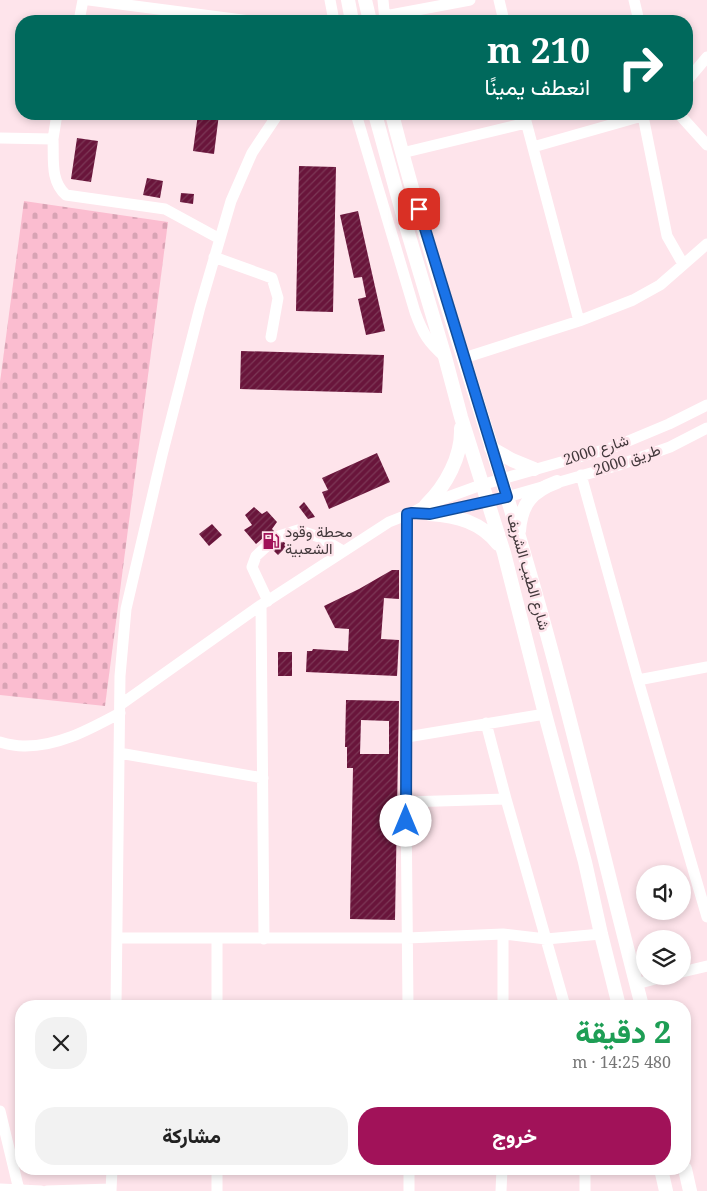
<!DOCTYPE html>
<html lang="ar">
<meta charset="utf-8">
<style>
body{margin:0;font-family:"Noto Serif",Vazirmatn,serif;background:#f2f2f2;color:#222;direction:rtl;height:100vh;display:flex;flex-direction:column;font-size:19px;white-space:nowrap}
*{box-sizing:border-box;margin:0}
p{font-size:16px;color:#767676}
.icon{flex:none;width:28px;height:28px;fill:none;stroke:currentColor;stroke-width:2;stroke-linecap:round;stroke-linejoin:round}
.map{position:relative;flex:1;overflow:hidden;direction:ltr}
.drawer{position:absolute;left:15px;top:1000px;width:676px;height:175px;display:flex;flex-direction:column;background:#fff;border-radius:20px;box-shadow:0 2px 8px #0003;direction:rtl}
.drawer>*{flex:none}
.guide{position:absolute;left:15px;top:15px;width:678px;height:105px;border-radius:20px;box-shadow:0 2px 8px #0003;direction:rtl;background:#00695c;color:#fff;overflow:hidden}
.controls{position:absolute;left:636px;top:865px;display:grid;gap:10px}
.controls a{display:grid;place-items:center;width:55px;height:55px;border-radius:50%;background:#fff;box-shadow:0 2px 8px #0003;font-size:25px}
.pin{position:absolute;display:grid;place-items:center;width:42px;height:42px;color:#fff;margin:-21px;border-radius:10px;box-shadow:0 2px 8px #0006}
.me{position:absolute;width:55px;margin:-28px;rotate:0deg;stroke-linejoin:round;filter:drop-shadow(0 0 4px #0008)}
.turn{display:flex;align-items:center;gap:18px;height:105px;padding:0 20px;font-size:22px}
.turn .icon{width:65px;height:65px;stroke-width:2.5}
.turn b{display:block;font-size:35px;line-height:42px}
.round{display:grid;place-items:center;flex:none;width:52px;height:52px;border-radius:20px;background:#f2f2f2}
.head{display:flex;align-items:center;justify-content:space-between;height:85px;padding:0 20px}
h1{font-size:30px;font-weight:800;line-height:38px;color:#1e9e55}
.button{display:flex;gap:10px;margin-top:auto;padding:10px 20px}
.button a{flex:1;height:58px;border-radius:20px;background:#a11259;color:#fff;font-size:20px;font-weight:800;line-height:58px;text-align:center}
.button a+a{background:#f2f2f2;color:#222}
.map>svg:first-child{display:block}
.cemetery{fill:url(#cemetery-stones)}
.building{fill:url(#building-hatch);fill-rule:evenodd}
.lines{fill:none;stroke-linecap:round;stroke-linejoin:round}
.minor{stroke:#fff;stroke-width:11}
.major{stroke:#fff;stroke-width:14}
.route-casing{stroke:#114b97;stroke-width:12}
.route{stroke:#1a73e8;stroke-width:9}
.labels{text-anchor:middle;stroke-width:5;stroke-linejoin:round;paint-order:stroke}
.street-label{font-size:15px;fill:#43393c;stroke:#fee4eb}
.poi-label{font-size:15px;fill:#43393c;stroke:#fee4eb;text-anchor:start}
</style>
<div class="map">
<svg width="707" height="1191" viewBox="0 0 707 1191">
<defs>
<pattern id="cemetery-stones" width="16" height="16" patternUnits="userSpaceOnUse" patternTransform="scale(1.25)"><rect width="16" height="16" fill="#fbbdd0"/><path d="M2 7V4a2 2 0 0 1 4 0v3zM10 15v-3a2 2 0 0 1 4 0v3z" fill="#d8a3b4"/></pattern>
<pattern id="building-hatch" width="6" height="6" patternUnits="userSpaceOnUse" patternTransform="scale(1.25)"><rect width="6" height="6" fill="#69153b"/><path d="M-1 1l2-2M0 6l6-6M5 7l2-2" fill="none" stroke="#7c3856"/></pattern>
</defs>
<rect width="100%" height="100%" fill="#fee4eb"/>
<path class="cemetery" d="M24,201L168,222L105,706L0,695V382Z"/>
<path class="building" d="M198,114H219L214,154L193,151Z
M77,138L98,141L91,182L71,179Z
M299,166L336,167L333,312L296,311Z
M147,178L163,181L160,198L143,195Z
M181,193L194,194L193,204L180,202Z
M358,211L385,331L366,335L358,299L366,297L362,277L354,278L340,215Z
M241,351L384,355L382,393L240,389Z
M377,453L390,482L329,509L322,492L328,490L322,478Z
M304,502L313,514L315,517L308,519L299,507Z
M254,507L262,514L267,511L277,522L272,529L274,531L272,535V539L263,538L256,544L244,530L252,525L245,515Z
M212,524L222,535L209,546L199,534Z
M275,542L278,543L284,542L287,546L278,555L273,550L275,547Z
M392,570H399V599L384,598L381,639L399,640L397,676L306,672L307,651H312L313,649L348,651L349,629L335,628L324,606L359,589Z
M278,652H292V676H278Z
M346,700L399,701L395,920L350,919L353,768H347V747H345ZM361,720L389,721V754H360Z"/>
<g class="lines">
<path class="minor" d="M89,0L250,21
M330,0L334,21
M383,0L385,21
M499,0L504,21
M634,0L639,21
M385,16L470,0
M79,21L83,0
M686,82L707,57
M356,114L415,312C423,334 428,342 445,357
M524,114L579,321
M679,114L707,145
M643,116L667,236L683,264
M0,138L53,139L57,114
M53,139C54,159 50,181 66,195L165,209L220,239
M533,147L649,114
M402,153L526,123
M214,257L272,278L278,298L271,337
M464,358L579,321L633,300L660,285L707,244
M581,475L638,680L707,917
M435,513L507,497L619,465L670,447L707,428
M407,515L406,802L408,1006
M279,536L298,530L319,537L343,551
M268,601L252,567L256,556L268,545
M261,605L264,939
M638,680L707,667
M120,705L261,605L389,522L412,513L426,505L481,485L614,447L669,424L707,405
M486,723L506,799L565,1006
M407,737L545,714
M0,742C7,744 16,746 23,746C58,747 90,729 120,713
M119,753L263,778
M406,802L506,799
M117,938H407L503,934L546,939L601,934
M217,939V1006
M682,972L707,966
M636,984L667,976
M116,1006L120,676L126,609L162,455L200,307L231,201L252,153L278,114
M503,1006V934
M0,1111L19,1190
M217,1169V1191
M409,1169V1191
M0,1189L41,1191
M47,1191L111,1189
M111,1191L112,1169
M501,1191L502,1169
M585,1191V1169"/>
<path class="major" d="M348,0L352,21
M365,0L370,21
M375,114L406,226L445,357L461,417L504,553L545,714L585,862L601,934L619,1006
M392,114C428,255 476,393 518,533C565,689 601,849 642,1006
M491,448L512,460L534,469
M426,505C446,486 462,456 461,428
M430,514C457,516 481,522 498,544
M519,531C521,504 532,491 557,482
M661,1169L666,1191
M685,1169L690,1191"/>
</g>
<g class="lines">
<g class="route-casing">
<path id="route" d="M406,821L407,514L412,513L430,514L507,497L419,209"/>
</g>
<use href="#route" class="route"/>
</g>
<defs>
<g id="fuel-bare" transform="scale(1.35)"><path d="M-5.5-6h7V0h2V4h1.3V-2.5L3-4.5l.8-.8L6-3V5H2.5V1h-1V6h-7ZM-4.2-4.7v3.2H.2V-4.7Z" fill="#a11259" stroke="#fee4eb" stroke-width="2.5" paint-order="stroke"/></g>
</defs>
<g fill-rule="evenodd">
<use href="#fuel-bare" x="271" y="541"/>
</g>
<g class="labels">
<g class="street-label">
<text transform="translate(596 450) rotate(-18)" y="5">شارع 2000</text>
<text transform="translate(627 460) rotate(-18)" y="5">طريق 2000</text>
<text transform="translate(528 572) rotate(74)" y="5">شارع الطيب الشريف</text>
</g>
<g class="poi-label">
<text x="285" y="537">محطة وقود<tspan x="285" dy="17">الشعبية</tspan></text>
</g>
</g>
</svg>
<div class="controls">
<a><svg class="icon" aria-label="sound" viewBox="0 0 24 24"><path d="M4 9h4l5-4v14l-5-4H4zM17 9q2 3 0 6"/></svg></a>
<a><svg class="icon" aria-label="layers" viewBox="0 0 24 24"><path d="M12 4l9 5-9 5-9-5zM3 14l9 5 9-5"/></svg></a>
</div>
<div class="pin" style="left:419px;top:209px;background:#d93025"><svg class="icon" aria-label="arrive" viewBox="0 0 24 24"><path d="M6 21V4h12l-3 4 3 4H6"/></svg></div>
<svg class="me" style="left:406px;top:821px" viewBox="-20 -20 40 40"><circle r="19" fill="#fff"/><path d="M0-13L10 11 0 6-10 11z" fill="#1a73e8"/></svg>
<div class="guide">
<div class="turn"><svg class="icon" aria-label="right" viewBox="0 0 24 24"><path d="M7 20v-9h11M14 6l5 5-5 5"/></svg><div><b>210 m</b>انعطف يمينًا</div></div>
</div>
<section class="drawer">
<div class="head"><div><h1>2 دقيقة</h1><p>480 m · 14:25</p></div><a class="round"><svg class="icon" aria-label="close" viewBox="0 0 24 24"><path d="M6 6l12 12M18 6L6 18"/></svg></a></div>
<div class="button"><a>خروج</a><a>مشاركة</a></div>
</section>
</div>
